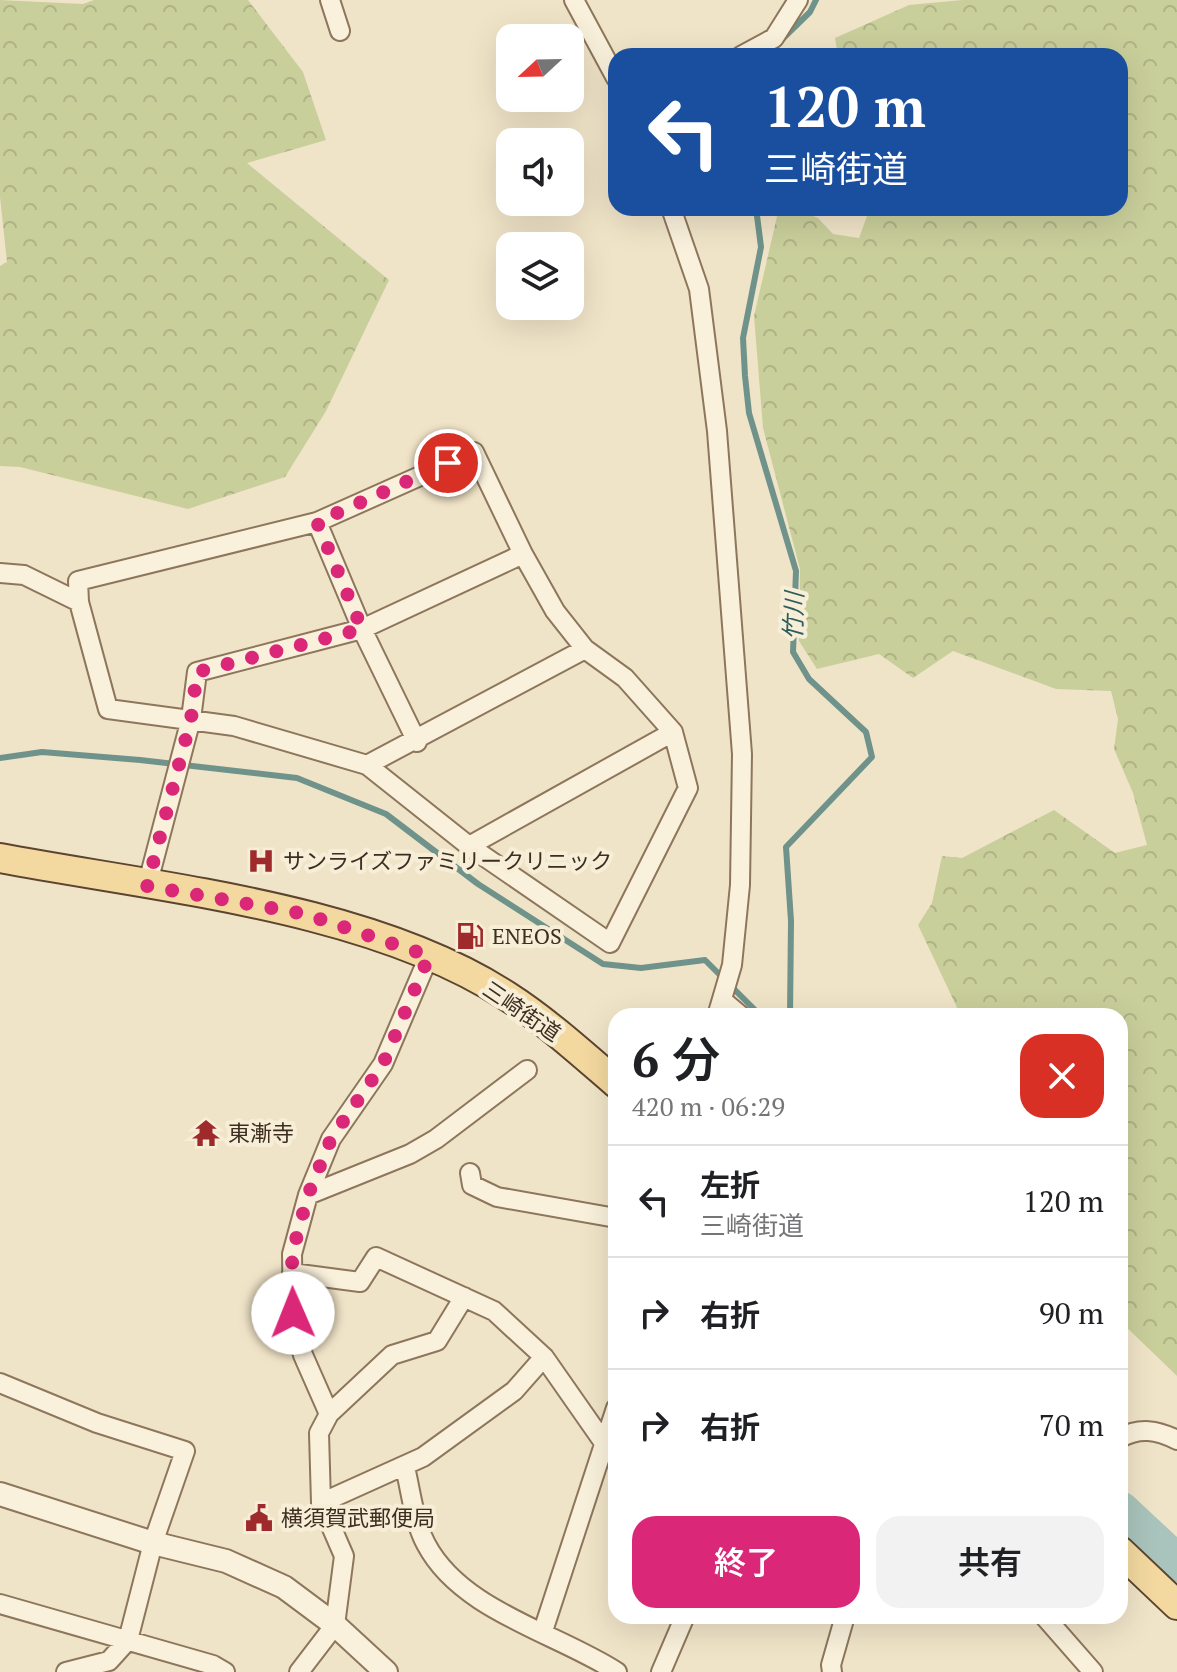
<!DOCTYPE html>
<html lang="ja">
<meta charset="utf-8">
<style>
body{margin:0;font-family:"PT Serif","Noto Sans JP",serif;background:#f2f2f2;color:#202124;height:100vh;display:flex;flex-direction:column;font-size:30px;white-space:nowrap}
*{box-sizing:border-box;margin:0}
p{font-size:26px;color:#757577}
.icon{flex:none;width:44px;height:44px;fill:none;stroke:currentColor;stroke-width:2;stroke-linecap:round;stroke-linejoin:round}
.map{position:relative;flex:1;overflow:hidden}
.panel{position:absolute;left:608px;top:1008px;width:520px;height:616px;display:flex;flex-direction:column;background:#fff;border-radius:24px;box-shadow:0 8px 32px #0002}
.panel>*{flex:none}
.banner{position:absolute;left:608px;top:48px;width:520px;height:168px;border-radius:24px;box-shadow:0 8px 32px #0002;background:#1a4fa0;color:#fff;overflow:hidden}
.needle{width:52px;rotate:248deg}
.controls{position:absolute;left:496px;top:24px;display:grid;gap:16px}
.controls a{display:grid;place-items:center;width:88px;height:88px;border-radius:16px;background:#fff;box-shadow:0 8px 32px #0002;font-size:40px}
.pin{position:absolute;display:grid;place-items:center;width:68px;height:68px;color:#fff;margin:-34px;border:4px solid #fff;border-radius:50%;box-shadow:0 2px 8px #0007}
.me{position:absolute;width:88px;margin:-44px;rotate:359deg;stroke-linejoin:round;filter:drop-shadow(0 0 6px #0008)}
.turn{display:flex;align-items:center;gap:28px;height:168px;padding:0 24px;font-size:36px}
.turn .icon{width:104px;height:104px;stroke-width:2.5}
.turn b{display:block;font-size:56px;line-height:68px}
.round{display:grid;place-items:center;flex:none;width:84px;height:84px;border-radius:24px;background:#f2f2f2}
.headline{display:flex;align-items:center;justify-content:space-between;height:136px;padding:0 24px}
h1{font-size:48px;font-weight:600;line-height:60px}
.action{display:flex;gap:16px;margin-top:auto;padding:16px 24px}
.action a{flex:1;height:92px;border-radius:24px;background:#db2777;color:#fff;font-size:32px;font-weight:600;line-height:92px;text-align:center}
.action a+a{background:#f2f2f2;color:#202124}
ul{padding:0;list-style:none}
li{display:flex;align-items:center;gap:24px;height:112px;padding:0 24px;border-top:2px solid #e0e0e0}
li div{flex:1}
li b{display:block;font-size:30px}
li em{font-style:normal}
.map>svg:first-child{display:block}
.forest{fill:url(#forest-crowns)}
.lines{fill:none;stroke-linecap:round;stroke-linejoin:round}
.stream{stroke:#6f938a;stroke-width:6}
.river{stroke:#a9c4bc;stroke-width:38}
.minor-casing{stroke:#8d765c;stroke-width:22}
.tertiary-casing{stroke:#8d765c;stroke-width:26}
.primary-casing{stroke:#5b4430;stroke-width:32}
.minor{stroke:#faf1dc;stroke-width:18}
.tertiary{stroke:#faf1dc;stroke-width:22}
.primary{stroke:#f3d9a0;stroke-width:28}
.route{stroke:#db2777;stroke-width:14;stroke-dasharray:0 25.2}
.labels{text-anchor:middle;stroke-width:8;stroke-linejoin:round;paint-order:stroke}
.poi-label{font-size:22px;fill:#3d2e20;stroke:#f7eed8;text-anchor:start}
.street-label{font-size:22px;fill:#3d2e20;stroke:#f7eed8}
.water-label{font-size:24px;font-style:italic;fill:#2f5d5a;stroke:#f7eed8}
</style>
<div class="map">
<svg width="1177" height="1672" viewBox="0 0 1177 1672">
<defs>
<pattern id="forest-crowns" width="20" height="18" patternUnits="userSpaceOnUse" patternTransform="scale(2)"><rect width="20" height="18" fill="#c9cf9b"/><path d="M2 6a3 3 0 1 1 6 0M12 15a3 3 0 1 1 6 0" fill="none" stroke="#aeb285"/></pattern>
</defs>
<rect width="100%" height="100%" fill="#f0e4c8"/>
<path class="forest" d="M0,0L83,4L94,0H248L303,72L326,140L247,163L389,280L326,411L285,477L188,509L20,467L0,466V266L7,262L0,197Z
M962,0H1177V1376L1120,1321V1016H961L918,925L932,903L942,856L962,858L1054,810L1115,853L1147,845L1133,793L1114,749L1118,719L1111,691L1056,689L953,651L913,678L879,654L817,669L799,641L800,569L763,428L754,316L779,208H794L818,218L833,234L859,238L870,208H1120V56H838L835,38L909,5Z"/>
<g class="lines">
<path class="stream" d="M765,56L810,12L816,0
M756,208L761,247L743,338L745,376L749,413L796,571L793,652L809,679L866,732L872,757L786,847L791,921L790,1016
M0,758L42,752L140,760L297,778L386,814L478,884L603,964L641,968L705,960L761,1016"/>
<path class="river" d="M1120,1510L1177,1563"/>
<g class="minor-casing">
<path id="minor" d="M330,0L340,31
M574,0L616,78
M741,56L774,38L798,0
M671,208L699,289L717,431L742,754L740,885L732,965L717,1016
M317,522L362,629L417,742
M0,573L24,575L79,602
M367,765L585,649
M469,846L673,732
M147,886L191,719L197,672L362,629L523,554L474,452L317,522L78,581L79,602L108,709L234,726L367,765L469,846L610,943L688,788L673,732L625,678L585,649L555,611L523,554
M722,1000L741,1016
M470,1173L472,1185L497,1197L616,1218
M308,1195L410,1154L436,1139L527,1070
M292,1273L360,1282L376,1257L494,1311L544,1357L602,1440
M0,1383L97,1423L185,1451L153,1543L128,1640L109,1661L66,1672
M329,1414L303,1355L293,1313L292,1254L308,1195L331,1139L383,1064L429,956
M1120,1438C1140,1427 1157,1430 1177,1440
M405,1467C411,1492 414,1522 426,1544C461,1611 557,1633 617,1672
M321,1503L423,1457L514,1391L544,1357
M0,1604L213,1665L225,1672
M1044,1616L1093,1672
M543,1631L616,1408
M299,1672L335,1625L344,1556L321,1503L319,1433L329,1414L392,1355L437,1341L464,1297
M661,1672L685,1616
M832,1672L831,1665L845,1616"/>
</g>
<g class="tertiary-casing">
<path id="tertiary" d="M0,1494L153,1543L226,1561L284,1587L335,1625L386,1672"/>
</g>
<g class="primary-casing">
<path id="primary" d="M0,858C159,888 370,907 507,996C546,1021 581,1053 616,1083
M1120,1551L1177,1605"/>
</g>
<use href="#minor" class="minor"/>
<use href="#tertiary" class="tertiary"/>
<use href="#primary" class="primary"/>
</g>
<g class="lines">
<path class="route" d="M293,1313L292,1254L308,1195L331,1139L383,1064L429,956L305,914L147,886L191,719L197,672L362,629L317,522L448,463"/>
</g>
<defs>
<g id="hospital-bare" transform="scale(2.16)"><path d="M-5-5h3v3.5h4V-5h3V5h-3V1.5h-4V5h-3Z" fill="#9e2a2b" stroke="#f7eed8" stroke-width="2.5" paint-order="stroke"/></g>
<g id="fuel-bare" transform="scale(2.16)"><path d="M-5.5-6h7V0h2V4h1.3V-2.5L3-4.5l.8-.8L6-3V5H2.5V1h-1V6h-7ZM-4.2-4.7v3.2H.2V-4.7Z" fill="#9e2a2b" stroke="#f7eed8" stroke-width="2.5" paint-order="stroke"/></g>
<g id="temple-bare" transform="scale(2.16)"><path d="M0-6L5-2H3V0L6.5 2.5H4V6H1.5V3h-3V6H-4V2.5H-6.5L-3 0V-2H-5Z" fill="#9e2a2b" stroke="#f7eed8" stroke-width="2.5" paint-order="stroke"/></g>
<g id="civic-bare" transform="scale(2.16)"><path d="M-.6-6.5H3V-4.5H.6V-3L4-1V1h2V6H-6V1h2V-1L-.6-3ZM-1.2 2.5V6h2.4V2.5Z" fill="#9e2a2b" stroke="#f7eed8" stroke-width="2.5" paint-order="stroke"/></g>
</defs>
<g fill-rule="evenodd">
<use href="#hospital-bare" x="261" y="861"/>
<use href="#fuel-bare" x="470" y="936"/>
<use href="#temple-bare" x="206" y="1133"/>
<use href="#civic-bare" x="259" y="1518"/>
</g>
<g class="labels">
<g class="poi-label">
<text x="283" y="869">サンライズファミリークリニック</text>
<text x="492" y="944">ENEOS</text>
<text x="228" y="1141">東漸寺</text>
<text x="281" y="1526">横須賀武郵便局</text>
</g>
<g class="street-label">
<text transform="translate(522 1011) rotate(34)" y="8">三崎街道</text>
</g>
<g class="water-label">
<text transform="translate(794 616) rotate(-88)" y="8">竹川</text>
</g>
</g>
</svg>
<div class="controls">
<a><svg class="needle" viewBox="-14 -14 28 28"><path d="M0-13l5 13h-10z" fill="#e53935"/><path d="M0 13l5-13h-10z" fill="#757577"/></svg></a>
<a><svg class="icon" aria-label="sound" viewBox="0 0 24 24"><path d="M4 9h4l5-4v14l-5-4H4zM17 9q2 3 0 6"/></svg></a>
<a><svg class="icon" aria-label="layers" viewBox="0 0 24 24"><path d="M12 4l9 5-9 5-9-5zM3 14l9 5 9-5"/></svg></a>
</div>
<div class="pin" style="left:448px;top:463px;background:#d93025"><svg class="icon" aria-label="arrive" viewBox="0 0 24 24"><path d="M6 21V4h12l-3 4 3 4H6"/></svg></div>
<svg class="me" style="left:293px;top:1313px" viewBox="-20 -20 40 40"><circle r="19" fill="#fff"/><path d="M0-13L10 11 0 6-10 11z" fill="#db2777"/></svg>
<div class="banner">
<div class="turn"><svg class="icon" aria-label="left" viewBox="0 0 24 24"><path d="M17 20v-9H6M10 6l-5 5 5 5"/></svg><div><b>120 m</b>三崎街道</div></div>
</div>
<section class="panel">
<div class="headline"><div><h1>6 分</h1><p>420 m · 06:29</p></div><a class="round" style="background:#d93025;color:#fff"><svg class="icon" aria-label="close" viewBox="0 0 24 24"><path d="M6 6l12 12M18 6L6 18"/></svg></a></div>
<ul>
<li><svg class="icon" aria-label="left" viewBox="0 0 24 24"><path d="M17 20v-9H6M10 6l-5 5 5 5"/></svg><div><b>左折</b><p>三崎街道</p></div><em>120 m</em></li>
<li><svg class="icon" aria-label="right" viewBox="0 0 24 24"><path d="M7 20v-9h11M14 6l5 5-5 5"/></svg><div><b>右折</b></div><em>90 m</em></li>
<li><svg class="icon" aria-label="right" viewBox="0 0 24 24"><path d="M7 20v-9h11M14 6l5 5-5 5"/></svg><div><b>右折</b></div><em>70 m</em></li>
</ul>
<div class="action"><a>終了</a><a>共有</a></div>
</section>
</div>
